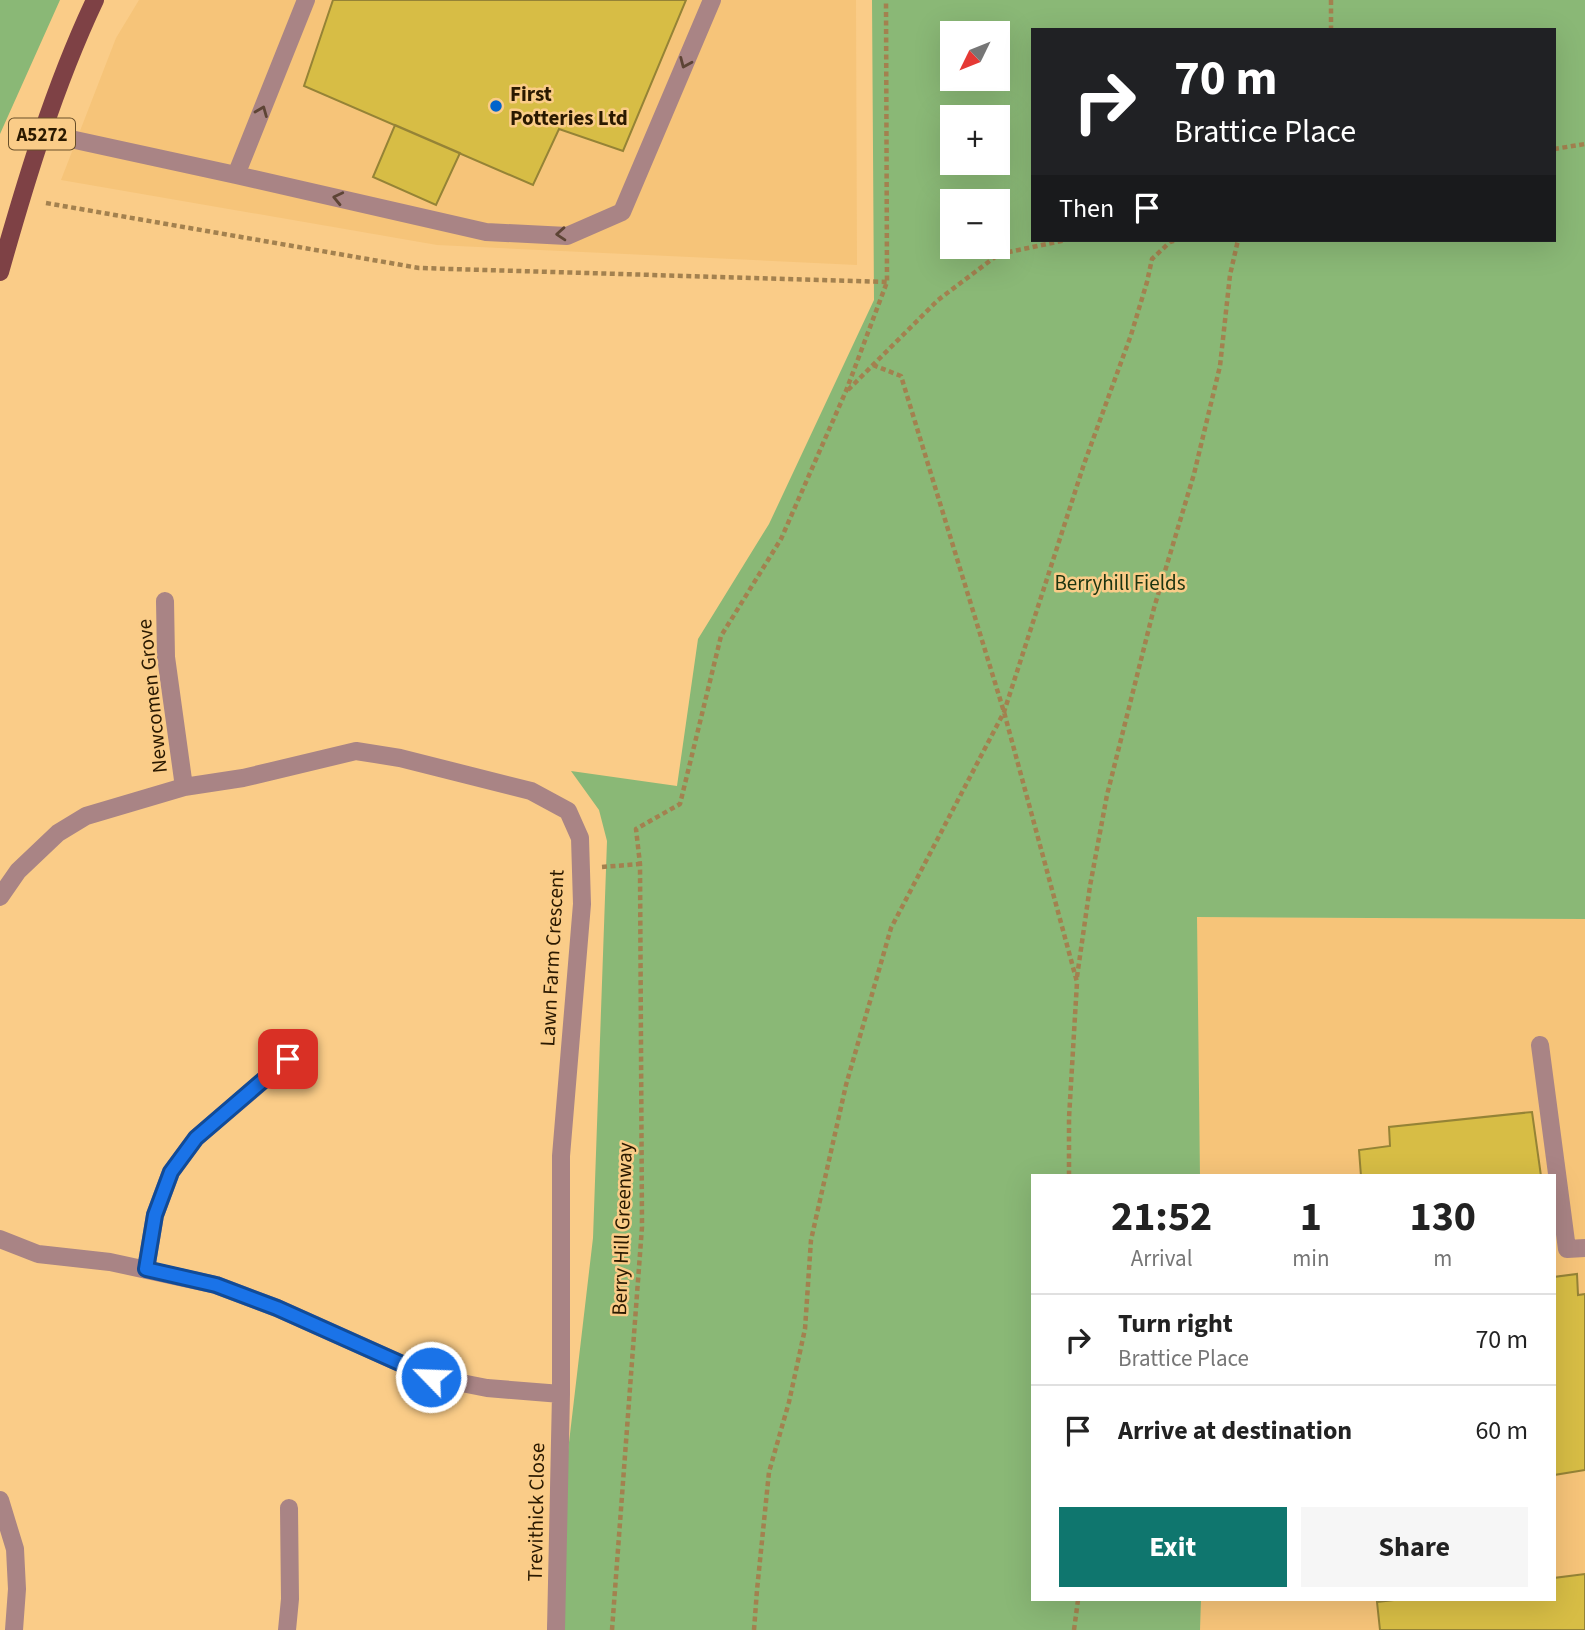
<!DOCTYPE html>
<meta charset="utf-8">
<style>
body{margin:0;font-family:"Source Sans 3",sans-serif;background:#f6f6f6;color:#222;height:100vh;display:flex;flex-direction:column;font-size:26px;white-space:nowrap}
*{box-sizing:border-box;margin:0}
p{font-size:23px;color:#767676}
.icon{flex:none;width:38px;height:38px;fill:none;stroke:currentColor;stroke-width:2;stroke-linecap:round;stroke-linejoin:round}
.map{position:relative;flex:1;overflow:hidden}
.sheet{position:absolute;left:1031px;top:1174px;width:525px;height:427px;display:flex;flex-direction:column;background:#fff;border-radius:0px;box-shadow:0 7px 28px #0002}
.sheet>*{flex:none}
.banner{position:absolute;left:1031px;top:28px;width:525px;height:214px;border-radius:0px;box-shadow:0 7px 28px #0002;background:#202124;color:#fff;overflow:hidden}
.needle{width:46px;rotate:227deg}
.controls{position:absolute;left:940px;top:21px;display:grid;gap:14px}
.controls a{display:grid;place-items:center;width:70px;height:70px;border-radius:0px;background:#fff;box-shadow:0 7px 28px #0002;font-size:35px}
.pin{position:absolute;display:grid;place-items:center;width:60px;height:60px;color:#fff;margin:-30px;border-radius:14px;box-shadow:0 4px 10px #0006}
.me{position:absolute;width:77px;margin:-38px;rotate:294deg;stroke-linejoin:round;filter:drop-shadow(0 0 5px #0008)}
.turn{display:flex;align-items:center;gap:24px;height:147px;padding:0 28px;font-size:32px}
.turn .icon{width:91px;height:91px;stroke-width:2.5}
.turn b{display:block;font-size:49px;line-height:60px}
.then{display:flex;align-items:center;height:66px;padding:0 28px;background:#0003;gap:14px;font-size:26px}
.eta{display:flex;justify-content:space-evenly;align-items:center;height:119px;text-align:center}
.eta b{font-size:42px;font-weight:700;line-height:49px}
.cta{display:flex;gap:14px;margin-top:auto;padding:14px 28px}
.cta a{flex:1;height:80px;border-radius:0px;background:#0f766e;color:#fff;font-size:28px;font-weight:700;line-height:80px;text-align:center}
.cta a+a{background:#f6f6f6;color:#222}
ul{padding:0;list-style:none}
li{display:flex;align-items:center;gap:21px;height:91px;padding:0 28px;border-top:2px solid #e0e0e0}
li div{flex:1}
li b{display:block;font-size:26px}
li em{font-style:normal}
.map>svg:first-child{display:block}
.built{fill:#f6c479}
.green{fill:#8ab876;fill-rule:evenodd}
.building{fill:#d7bd45;stroke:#958336;stroke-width:2}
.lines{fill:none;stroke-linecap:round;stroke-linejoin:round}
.path{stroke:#a3814f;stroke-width:4.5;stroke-dasharray:5 3.5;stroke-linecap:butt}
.minor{stroke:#a98485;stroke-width:18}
.major{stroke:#7e4145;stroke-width:18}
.oneway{stroke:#5d4435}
.route-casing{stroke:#114b97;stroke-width:18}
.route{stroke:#1a73e8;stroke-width:12}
.poi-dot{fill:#0264cc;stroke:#facc88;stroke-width:2.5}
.labels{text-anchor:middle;stroke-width:5;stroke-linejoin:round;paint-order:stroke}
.shield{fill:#facc88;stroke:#684f29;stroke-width:2}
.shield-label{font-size:19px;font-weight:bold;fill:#2a1900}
.poi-label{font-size:21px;font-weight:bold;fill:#2a1900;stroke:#facc88;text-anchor:start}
.park-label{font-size:21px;fill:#1c3410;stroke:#facc88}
.street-label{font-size:21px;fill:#2a1900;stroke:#facc88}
</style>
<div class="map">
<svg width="1585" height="1630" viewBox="0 0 1585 1630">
<rect width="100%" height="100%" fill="#facc88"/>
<path class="built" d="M139,0H856L857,265L437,245L61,180L116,38Z
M1196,917L1585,919V1630H1200L1201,1600H1554V1176H1200Z"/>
<path class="green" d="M0,0H60L0,134Z
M872,0H1585V919L1197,917L1200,1176H1032V1600H1201L1200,1630H547L593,1238L607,841L599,810L571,771L677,786L698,639L769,524L874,300ZM1032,30H1554V240H1032ZM952,33H998V79H952ZM952,117H998V163H952ZM952,201H998V247H952Z"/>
<path class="building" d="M333,0H686L623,151L559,129L533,185L304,86Z
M395,125L460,153L436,205L373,177Z
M1532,1112L1541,1176H1361L1359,1150L1390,1146L1389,1127Z
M1577,1274L1578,1295L1585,1294V1470L1554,1475V1277Z
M1585,1574V1630H1380L1377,1602L1394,1600H1554V1578Z"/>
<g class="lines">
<path class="path" d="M1331,0V30
M1554,149L1585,144
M46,203L419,268L887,282
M873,365L901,376L1004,712L1077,982L1069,1118V1176
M848,390L938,300L999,254L1066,240
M602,867L640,864
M1077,977L1090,886L1107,795L1154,608L1194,474L1220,366L1230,275L1238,240
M612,1630L642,1227L640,864L636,829L680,804L721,636L781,539L846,391L887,282L886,0
M754,1630L757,1590L769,1472L789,1402L805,1329L811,1240L846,1085L891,928L1004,712L1084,464L1131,335L1147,282L1152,259L1170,242L1177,240
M1074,1630L1078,1600"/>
<path class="minor" d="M43,133L236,175L486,232L567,236L622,212L712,0
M236,175L306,0
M165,601L166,657L184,787
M0,897L18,871L58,833L86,816L184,787L243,778L356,751L400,758L531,791L568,811L580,838L582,904L561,1156V1394L556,1630
M1540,1045L1567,1249L1585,1248
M0,1239L38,1254L110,1262L216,1285L277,1308L431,1377L487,1388L561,1394
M146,1269L155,1215L171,1172L196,1138L307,1043
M0,1500L15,1549L17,1589L14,1630
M287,1630L290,1599L289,1508"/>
<path class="major" d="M0,272C26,180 54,87 95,0"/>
</g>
<defs><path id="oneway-chevron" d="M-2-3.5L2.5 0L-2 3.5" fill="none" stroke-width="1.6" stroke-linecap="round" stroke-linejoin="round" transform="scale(1.75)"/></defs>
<g class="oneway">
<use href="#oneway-chevron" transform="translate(685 63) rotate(113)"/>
<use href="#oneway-chevron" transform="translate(262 111) rotate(-68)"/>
<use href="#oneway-chevron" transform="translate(338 198) rotate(-167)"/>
<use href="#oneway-chevron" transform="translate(561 234) rotate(176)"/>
</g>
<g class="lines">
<g class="route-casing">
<path id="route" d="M288,1059L196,1138L171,1172L155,1215L146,1269L216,1285L277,1308L431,1377"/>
</g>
<use href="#route" class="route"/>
</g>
<circle class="poi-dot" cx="496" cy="106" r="7"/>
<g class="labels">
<rect class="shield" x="9" y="118.5" width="66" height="31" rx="5"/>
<g class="shield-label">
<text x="42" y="141">A5272</text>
</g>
<g class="poi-label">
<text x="510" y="101">First<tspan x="510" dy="24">Potteries Ltd</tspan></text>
</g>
<g class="park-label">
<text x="1120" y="590">Berryhill Fields</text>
</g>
<g class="street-label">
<text transform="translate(152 696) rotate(-96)" y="7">Newcomen Grove</text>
<text transform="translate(552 958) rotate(-87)" y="7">Lawn Farm Crescent</text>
<text transform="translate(622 1229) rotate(-88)" y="7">Berry Hill Greenway</text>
<text transform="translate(536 1512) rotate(-89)" y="7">Trevithick Close</text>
</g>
</g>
</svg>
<div class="controls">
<a><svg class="needle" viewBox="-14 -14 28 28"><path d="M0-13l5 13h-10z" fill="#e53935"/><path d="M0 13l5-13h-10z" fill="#767676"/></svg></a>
<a>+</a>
<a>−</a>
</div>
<div class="pin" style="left:288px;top:1059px;background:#d93025"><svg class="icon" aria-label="arrive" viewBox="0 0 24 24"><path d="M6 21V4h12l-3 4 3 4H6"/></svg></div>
<svg class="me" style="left:431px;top:1377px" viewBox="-20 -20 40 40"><circle r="17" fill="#1a73e8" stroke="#fff" stroke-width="3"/><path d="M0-11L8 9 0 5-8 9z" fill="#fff"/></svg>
<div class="banner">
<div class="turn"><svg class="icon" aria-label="right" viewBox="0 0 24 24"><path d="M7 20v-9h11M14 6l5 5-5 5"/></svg><div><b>70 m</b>Brattice Place</div></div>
<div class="then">Then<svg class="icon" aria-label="arrive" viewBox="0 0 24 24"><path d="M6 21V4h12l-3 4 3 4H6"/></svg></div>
</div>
<section class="sheet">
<div class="eta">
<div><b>21:52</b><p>Arrival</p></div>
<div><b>1</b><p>min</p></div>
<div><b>130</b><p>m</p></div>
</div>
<ul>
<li><svg class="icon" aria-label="right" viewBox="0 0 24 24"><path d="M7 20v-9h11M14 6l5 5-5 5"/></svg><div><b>Turn right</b><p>Brattice Place</p></div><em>70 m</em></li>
<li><svg class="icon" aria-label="arrive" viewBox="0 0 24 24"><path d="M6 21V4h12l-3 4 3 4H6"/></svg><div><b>Arrive at destination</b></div><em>60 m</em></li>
</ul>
<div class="cta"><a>Exit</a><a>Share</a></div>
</section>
</div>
